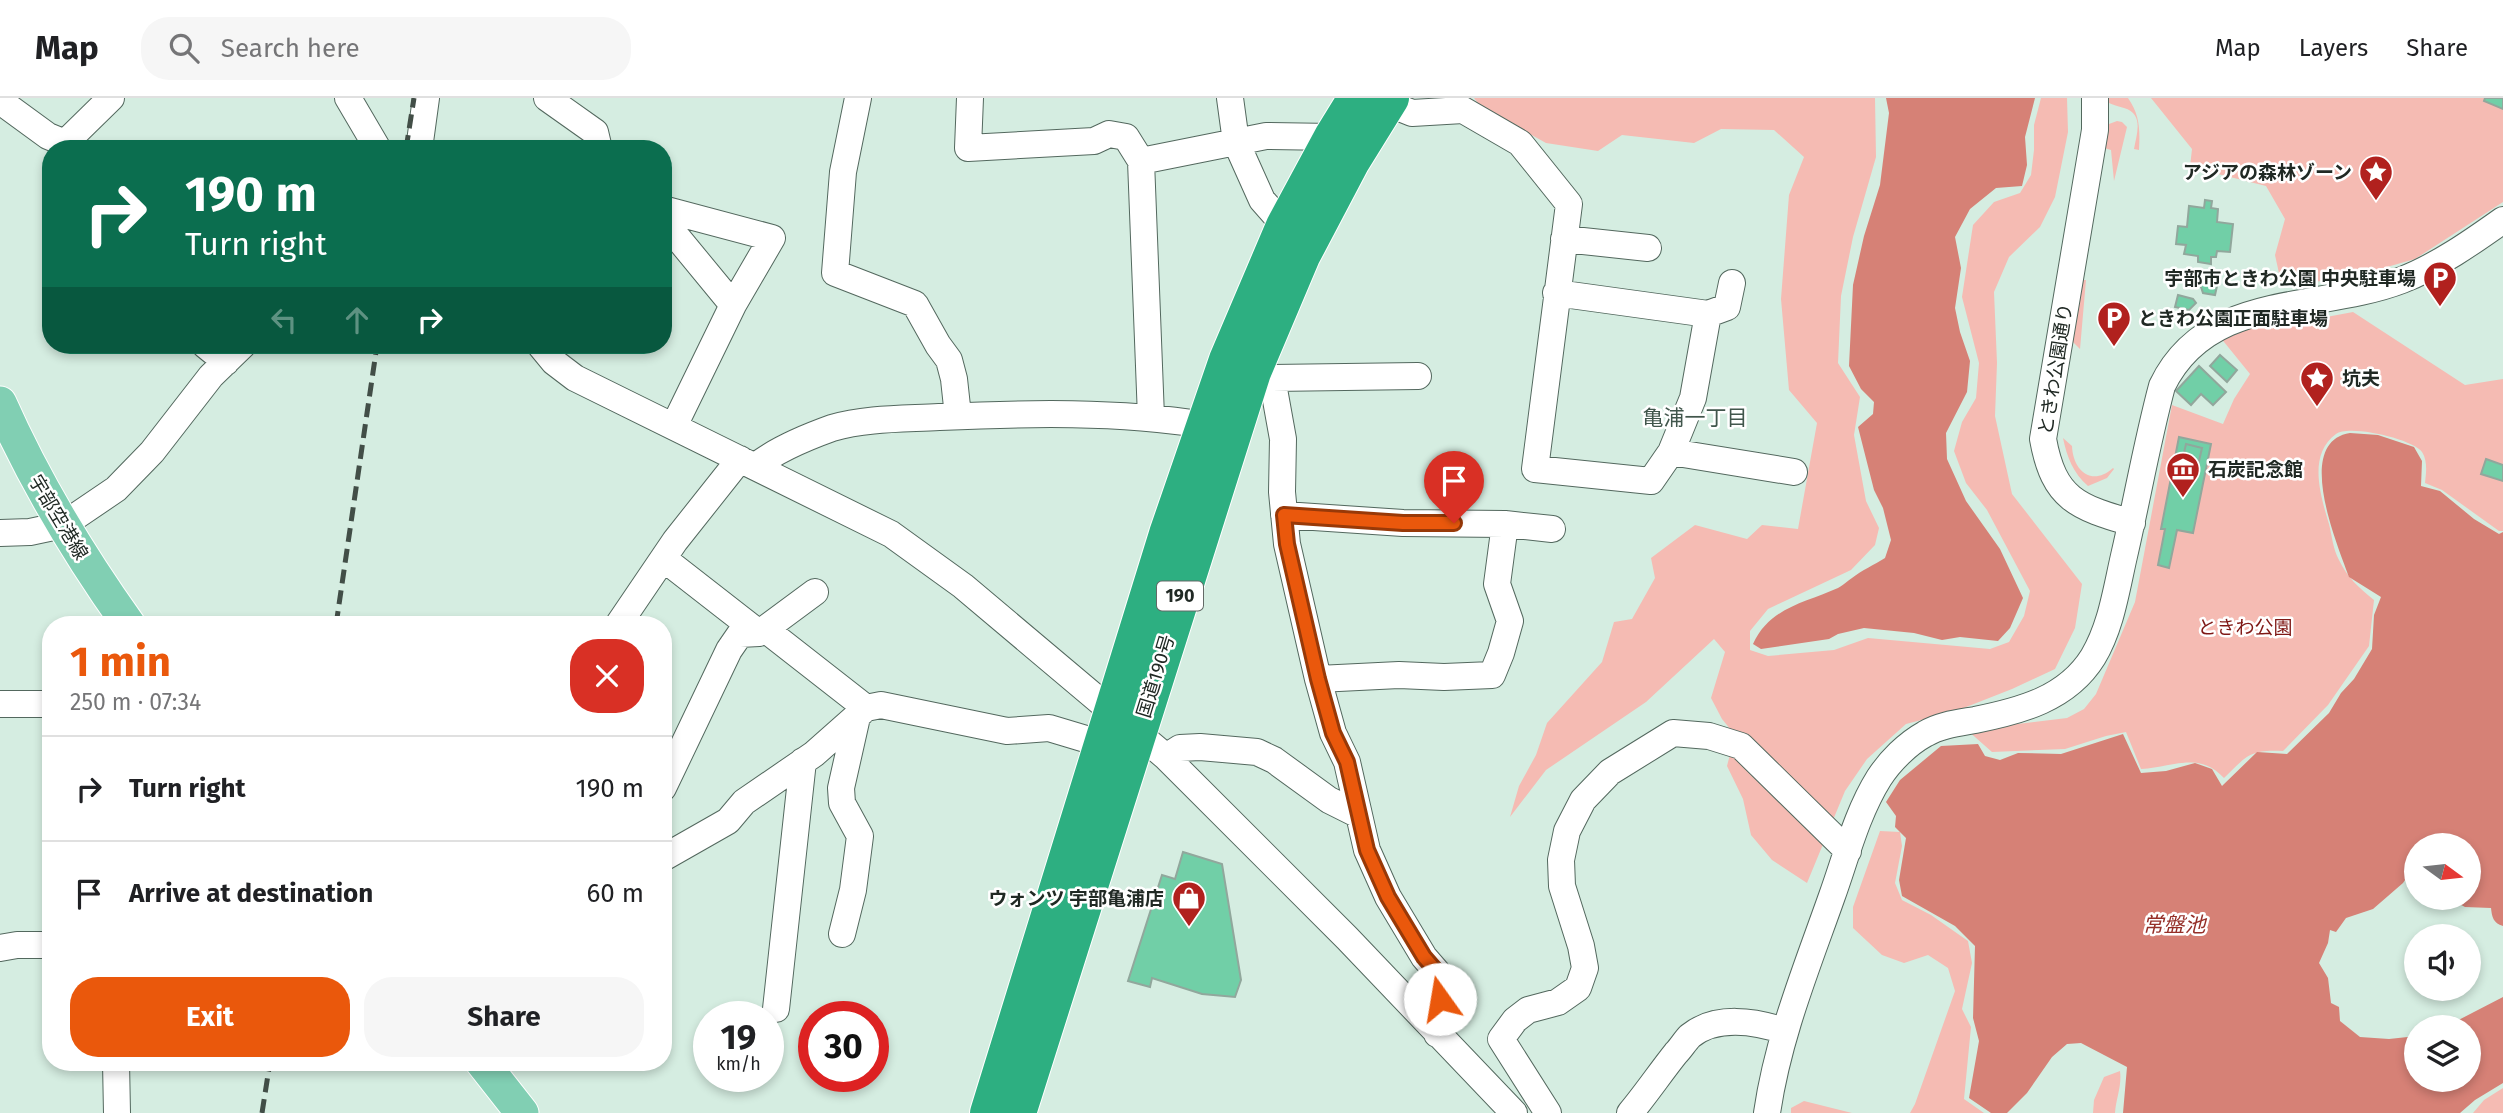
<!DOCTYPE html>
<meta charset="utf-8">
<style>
body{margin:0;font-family:"Fira Sans","Noto Sans JP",sans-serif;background:#f6f6f6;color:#202124;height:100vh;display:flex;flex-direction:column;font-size:26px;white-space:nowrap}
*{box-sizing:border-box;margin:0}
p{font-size:23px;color:#757577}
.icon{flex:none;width:38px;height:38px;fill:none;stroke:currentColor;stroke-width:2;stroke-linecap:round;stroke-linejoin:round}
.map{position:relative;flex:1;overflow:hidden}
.drawer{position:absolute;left:42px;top:518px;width:630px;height:455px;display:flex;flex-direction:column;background:#fff;border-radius:28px;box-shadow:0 4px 10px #0003}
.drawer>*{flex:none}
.banner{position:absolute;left:42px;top:42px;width:630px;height:214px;border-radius:28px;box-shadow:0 4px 10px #0003;background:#0b6e4f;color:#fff;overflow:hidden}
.needle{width:46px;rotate:105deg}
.controls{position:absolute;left:2404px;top:735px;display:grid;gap:14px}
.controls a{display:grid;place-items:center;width:77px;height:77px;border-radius:50%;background:#fff;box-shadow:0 4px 10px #0003;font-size:35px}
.speed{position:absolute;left:693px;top:903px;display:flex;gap:14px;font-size:35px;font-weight:700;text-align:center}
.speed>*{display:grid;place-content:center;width:91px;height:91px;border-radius:50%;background:#fff;box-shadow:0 4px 10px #0003;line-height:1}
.speed small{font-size:18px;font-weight:400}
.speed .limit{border:10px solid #d22;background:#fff;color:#111}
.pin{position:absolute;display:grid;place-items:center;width:60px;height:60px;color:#fff;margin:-72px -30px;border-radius:50% 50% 50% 0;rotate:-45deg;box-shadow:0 0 7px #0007}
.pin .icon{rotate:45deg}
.me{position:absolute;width:77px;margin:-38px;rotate:347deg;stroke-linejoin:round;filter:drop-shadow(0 0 5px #0008)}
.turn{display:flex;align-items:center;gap:24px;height:147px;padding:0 28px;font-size:32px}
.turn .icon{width:91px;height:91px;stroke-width:2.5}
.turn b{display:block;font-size:49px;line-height:60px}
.lanes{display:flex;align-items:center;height:66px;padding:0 28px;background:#0003;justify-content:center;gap:35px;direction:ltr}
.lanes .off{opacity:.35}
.round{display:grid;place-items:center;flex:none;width:74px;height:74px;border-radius:28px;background:#f6f6f6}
.headline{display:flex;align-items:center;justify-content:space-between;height:119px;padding:0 28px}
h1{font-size:42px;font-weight:700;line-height:52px;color:#ea580c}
.action{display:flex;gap:14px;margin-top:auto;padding:14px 28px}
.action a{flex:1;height:80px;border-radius:28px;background:#ea580c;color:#fff;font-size:28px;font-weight:700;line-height:80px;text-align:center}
.action a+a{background:#f6f6f6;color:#202124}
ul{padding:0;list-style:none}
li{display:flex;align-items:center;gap:21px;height:105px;padding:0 28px;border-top:2px solid #e0e0e0}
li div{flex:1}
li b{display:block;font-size:26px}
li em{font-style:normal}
header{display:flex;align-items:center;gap:42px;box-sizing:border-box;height:98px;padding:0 35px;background:#fff;border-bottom:2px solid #e0e0e0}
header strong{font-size:33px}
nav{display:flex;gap:38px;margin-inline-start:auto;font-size:24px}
.search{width:490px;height:63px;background:#f6f6f6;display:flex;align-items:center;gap:18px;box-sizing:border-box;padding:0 24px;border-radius:28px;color:#757577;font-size:26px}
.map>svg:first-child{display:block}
.green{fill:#f5bbb3}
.water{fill:#d68176}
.building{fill:#71cfa7;stroke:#91a79c;stroke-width:2;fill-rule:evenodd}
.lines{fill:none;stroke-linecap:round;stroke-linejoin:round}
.minor-casing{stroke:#53685e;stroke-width:28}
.major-casing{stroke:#fff;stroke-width:35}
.highway-casing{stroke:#fff;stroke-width:40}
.minor{stroke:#fff;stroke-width:26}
.major{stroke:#81cfb3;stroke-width:33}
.highway{stroke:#2daf81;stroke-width:38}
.rail{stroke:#424e47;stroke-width:5;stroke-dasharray:14 7;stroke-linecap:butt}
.route-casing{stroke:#983908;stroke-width:18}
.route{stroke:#ea580c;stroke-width:12}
.labels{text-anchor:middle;stroke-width:5;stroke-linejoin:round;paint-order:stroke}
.shield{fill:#fff;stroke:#636966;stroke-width:2}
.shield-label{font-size:18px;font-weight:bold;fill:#202924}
.poi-label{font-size:19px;font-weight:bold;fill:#202924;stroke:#fff;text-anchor:end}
.street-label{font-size:19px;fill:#202924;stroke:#fff}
.park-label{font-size:19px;fill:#7f1815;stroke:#fff}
.neighbourhood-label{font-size:21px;fill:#41564c;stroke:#fff}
.water-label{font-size:21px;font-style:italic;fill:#952f28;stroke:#fff}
</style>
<header>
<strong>Map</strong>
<div class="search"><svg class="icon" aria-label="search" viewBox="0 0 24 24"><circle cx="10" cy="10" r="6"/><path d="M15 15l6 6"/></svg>Search here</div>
<nav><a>Map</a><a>Layers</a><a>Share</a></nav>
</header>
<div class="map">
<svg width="2503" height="1015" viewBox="0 0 2503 1015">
<rect width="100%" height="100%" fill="#d5ede1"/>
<path class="green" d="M1474,0H1875L1876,59L1853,139L1841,198L1838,265L1860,299L1854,337L1866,403L1879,430L1875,447L1851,472L1768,511L1750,533V552L1768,558L1834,552L1868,540L1990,551L2009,544L2024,518L2030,493L1987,412L1966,385L1954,353L1962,324L1976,300L1979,265L1962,199L1973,127L1994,104L2020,95L2031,77L2034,52V27L2041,0H2067L2068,34L2055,99L2040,129L2009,159L1994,194L1997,265L1995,318L2012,396L2082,486L2075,530L2055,571L2012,591L1956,613L1906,626L1867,661L1845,693L1807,785L1772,762L1751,737L1743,701L1727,668L1735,637L1722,621L1711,600L1725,554L1714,541L1646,604L1546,672L1510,719L1519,688L1536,657L1547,625L1602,564L1614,524L1632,521L1655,480L1651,460L1695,427L1747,441L1762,427L1798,431L1817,325L1789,292L1781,201L1789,97L1804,59L1774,32L1721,31L1694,45L1622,37L1598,53L1546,45L1480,8Z
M2107,0H2128C2140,17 2140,32 2139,52L2134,51C2137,35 2144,16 2124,10C2118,8 2113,7 2107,4Z
M2151,0H2503V104L2415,161L2359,177L2282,189L2275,157L2285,121L2266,88L2190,69L2192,51Z
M2117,23L2122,24L2127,29L2114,83L2111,52L2104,50L2109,26Z
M2081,182H2086L2080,251L2071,242Z
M2353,214L2465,287L2503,281V433H2499L2442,392L2425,385C2426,376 2428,363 2422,354C2413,341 2349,326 2336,336C2307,357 2321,399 2329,426C2332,438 2333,451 2339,462C2347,479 2359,490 2374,502L2369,548L2328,607L2283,653C2249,651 2247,658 2224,680C2199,653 2174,669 2141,671L2126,634L2106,638L2065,651L1992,654L1967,632L2067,620L2084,611L2096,596L2135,504L2172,307L2223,326L2234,301L2250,276L2220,239L2252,225L2289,226Z
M2063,340L2072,348C2073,373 2092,389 2113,370L2114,371L2107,380L2088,388C2073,375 2067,359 2063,340Z
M1880,733L1900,734L1902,748L1895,785L1902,802L1931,817L1968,843L1972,865L1962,911L1971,929L1964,1001L1984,1015H1910L1915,1006L1955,893L1948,870L1928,857L1904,865L1882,857L1853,830V809Z
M2120,973C2122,988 2116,1000 2115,1015H2093L2094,1002L2104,979Z
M2503,990V1015H2473L2484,1002Z
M1804,1003L1852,1015H1791V1010Z"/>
<path class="water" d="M1886,0H2035L2025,39L2027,67L2022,88L1996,90L1970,111L1955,139L1961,170L1955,210L1960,234L1970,263L1967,294L1946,335L1947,361L1966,403L2000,451L2023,500L2010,530L1998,543L1960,539L1942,542L1914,535L1864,530L1838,536L1829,541L1761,551L1753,546C1770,509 1805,505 1838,490C1844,487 1847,483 1852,480C1862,472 1874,467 1885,460L1891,442L1883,410L1874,392L1858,329L1873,316L1874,304L1861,291L1849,268L1853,187L1864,138L1880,87L1889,15Z
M2350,335L2378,337L2414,349L2422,363L2421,388L2440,393L2474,421L2499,436L2503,434V828C2493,825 2492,819 2491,810L2465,809L2450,801L2430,804L2421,800H2469V747H2417V777L2409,776L2403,785L2373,811L2346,820L2336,834L2330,832L2328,845L2319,865L2328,880L2331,905L2339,909L2340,923L2360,939L2389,941L2417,938V982H2469V929H2445L2503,899V985L2475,1002L2460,1015H2123L2127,969L2081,945L2067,946L2052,959L2027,995L2007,1015H1991L1969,1000L1979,943L1973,920L1975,848L1955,828L1902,798L1899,782L1906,740L1895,729L1896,718L1886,704L1900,682L1941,648L1978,646L1985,658L2000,662L2018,655L2061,656L2123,636L2141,675L2166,673L2195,665L2212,671L2222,688L2257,654L2287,656L2329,615L2341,595L2354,581L2372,551L2374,517L2381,499L2349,479C2338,448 2293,344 2350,335Z"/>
<path class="building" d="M2485,0H2503V11L2484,3Z
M2205,102L2212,103L2211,110L2218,111L2217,124L2233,126L2230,154L2217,153L2216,159H2211V166L2198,164V158L2184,156L2186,147L2176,146L2178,128L2187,129L2189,108L2204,110Z
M2200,186L2217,188L2215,197L2203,195Z
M2178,197L2193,201L2196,205L2189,212L2175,209Z
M2220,257L2237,272L2227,284L2210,268Z
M2199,268L2226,294L2213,307L2201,296L2191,307L2176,293Z
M2179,339L2211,346L2193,435L2177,432L2169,470L2158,467L2165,431H2161ZM2186,346L2202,350L2197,372L2181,368Z
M2186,346L2202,350L2197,372L2181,368Z
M2486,361L2503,367V383L2481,376Z
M1183,754L1222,766L1241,882L1235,899L1202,896L1152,880L1150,889L1128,883L1162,777L1175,781Z"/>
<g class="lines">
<g class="minor-casing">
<path id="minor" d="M348,0L378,51
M547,0L595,34L599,51
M858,0L843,74L835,175L915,206L938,247L949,262L954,281L958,318
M970,0L968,50L1094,43L1109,36L1126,39L1141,63L1151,319
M1230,0L1236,44L1262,102L1285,128
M2095,0V32L2043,341C2054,402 2078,409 2132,425
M0,3L48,38L65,45L111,0
M1387,5L1412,15L1463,12L1520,45L1569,106L1535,371L1651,383L1671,354L1693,300L1708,216L1556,195
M419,51L426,0
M1141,63L1266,38L1333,39
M663,111L772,140L733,207L674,328
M663,122L733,207
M1564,141L1648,150
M1708,216L1727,209L1732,185
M205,247L226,264
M540,247L554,264L575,280L891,436L963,488L1166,659L1347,840L1514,1015
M1252,274L1272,280L1283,341L1282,394L1287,446L1318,581L1333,635L1347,664L1367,752L1388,799L1424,859L1437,874L1441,927L1437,936
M1272,280L1418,278
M1671,354L1794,374
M756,368C777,351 807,339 832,330C866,320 904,321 939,319C1028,315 1117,313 1205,327
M1284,417L1403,425L1505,426L1552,431
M0,435L30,434L63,427L116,391L152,354L211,278L243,247
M664,461L759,535
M618,527L675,443L740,361
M765,531L815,494
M1318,581L1399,577L1444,579L1492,577L1501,555L1510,523L1497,486L1505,426
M0,606H51
M1166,659L1180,650L1200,649L1257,654L1274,662L1329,702L1357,716
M663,690L729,552L740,536L759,535L765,531L866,610
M663,760L728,723L744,704L814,656L866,610L881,607L1007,633L1049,630L1119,651
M842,836L853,792L860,738L842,705L841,690L857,619
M0,850L17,847H51
M776,911L803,663
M116,964L117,1015
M1548,1015L1501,941L1515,922L1528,912L1558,904L1578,890L1585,870L1581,848L1562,788L1561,762L1567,733L1583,702L1610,674L1673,635L1709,638L1741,648L1848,753
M1630,1015C1646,996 1660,975 1676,955C1681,950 1685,943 1690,938C1716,917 1755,923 1784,933
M1767,1015C1778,939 1807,869 1832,798C1846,759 1857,715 1879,680C1890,663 1907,646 1925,636C1940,627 1958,625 1975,622C2020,613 2067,601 2093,559C2111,529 2116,493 2124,458C2137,402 2147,344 2162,288C2207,194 2319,214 2402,182C2438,168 2472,144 2503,122"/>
</g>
<g class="major-casing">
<path id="major" d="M0,305C35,384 79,457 129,527
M482,964L522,1015"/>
</g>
<g class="highway-casing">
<path id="highway" d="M989,1015L1168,436L1228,262L1285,128L1333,39L1357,0
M1017,1015L1252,274L1301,158L1351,63L1390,0"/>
</g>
<use href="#minor" class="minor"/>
<use href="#major" class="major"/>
<use href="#highway" class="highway"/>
<path class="rail" d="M406,51L414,0
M336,527L377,247
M262,1015L270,964"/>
</g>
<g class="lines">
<g class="route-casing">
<path id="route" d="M1440,901L1437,874L1424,859L1388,799L1367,752L1347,664L1333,635L1318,581L1287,446L1284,417L1403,425H1454"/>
</g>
<use href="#route" class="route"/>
</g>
<defs>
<g id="sight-pin" transform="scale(1.75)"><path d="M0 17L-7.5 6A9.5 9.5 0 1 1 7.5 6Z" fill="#b1211e" stroke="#fff"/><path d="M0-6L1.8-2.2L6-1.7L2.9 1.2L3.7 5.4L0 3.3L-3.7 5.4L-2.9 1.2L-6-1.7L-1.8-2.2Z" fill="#fff"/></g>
<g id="parking-pin" transform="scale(1.75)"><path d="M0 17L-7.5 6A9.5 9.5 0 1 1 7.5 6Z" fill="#b1211e" stroke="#fff"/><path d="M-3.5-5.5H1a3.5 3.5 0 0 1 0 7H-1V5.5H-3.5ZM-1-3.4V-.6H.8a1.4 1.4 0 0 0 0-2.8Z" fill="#fff"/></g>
<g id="museum-pin" transform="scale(1.75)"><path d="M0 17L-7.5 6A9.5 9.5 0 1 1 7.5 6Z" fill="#b1211e" stroke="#fff"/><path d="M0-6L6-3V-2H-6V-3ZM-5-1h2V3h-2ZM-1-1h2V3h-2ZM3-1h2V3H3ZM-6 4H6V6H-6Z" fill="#fff"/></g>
<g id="shop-pin" transform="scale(1.75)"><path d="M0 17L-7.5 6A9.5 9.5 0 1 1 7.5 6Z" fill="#b1211e" stroke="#fff"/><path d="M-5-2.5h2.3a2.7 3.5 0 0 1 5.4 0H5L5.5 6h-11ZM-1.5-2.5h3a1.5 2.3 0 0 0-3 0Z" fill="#fff"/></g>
</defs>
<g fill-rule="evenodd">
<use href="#sight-pin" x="2376" y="74"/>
<use href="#parking-pin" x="2440" y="180"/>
<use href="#parking-pin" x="2114" y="220"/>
<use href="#sight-pin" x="2317" y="280"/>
<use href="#museum-pin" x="2183" y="371"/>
<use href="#shop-pin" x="1189" y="800"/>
</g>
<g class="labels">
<rect class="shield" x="1157" y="483.5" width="46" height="29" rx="5"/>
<g class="shield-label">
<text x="1180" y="504">190</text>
</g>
<g class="poi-label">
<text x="2352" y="81">アジアの森林ゾーン</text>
<text x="2416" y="187">宇部市ときわ公園 中央駐車場</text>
<text x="2138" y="227" text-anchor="start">ときわ公園正面駐車場</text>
<text x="2342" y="287" text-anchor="start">坑夫</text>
<text x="2208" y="378" text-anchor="start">石炭記念館</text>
<text x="1164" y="807">ウォンツ 宇部亀浦店</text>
</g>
<g class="street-label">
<text transform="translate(2055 271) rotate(-81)" y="7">ときわ公園通り</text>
<text transform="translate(59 419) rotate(59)" y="7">宇部空港線</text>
<text transform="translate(1155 578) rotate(-73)" y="7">国道190号</text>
</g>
<g class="park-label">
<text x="2245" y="536">ときわ公園</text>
</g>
<g class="neighbourhood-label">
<text x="1695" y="327">亀浦一丁目</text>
</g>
<g class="water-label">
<text x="2174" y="834">常盤池</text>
</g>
</g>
</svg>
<div class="controls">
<a><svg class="needle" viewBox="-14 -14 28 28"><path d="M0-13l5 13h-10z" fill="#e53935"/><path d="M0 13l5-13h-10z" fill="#757577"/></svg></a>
<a><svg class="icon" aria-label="sound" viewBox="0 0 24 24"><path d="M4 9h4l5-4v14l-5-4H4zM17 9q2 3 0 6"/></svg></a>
<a><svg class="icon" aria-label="layers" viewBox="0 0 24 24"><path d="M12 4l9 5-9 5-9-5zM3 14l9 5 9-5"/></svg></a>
</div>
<div class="speed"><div>19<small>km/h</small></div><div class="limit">30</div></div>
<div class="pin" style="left:1454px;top:425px;background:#d93025"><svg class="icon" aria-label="arrive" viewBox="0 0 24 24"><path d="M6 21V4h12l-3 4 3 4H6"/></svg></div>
<svg class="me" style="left:1440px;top:901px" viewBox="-20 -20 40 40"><circle r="19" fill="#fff"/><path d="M0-13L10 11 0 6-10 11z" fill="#ea580c"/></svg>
<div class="banner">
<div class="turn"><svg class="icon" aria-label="right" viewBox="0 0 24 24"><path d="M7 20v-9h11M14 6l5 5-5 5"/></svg><div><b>190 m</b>Turn right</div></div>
<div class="lanes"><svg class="icon off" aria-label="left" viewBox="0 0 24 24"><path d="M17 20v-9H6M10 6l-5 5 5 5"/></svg><svg class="icon off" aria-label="ahead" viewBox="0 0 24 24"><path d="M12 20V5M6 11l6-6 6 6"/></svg><svg class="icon" aria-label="right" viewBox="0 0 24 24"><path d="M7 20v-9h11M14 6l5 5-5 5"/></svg></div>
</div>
<section class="drawer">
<div class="headline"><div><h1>1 min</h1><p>250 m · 07:34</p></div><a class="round" style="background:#d93025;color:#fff"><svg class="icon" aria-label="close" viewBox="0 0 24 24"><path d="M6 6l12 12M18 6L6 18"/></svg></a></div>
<ul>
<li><svg class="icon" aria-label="right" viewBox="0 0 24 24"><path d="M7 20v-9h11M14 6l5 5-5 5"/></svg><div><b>Turn right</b></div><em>190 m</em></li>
<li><svg class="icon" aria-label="arrive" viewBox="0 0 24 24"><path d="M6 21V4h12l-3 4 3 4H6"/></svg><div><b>Arrive at destination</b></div><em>60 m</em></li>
</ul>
<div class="action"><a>Exit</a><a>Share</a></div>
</section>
</div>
